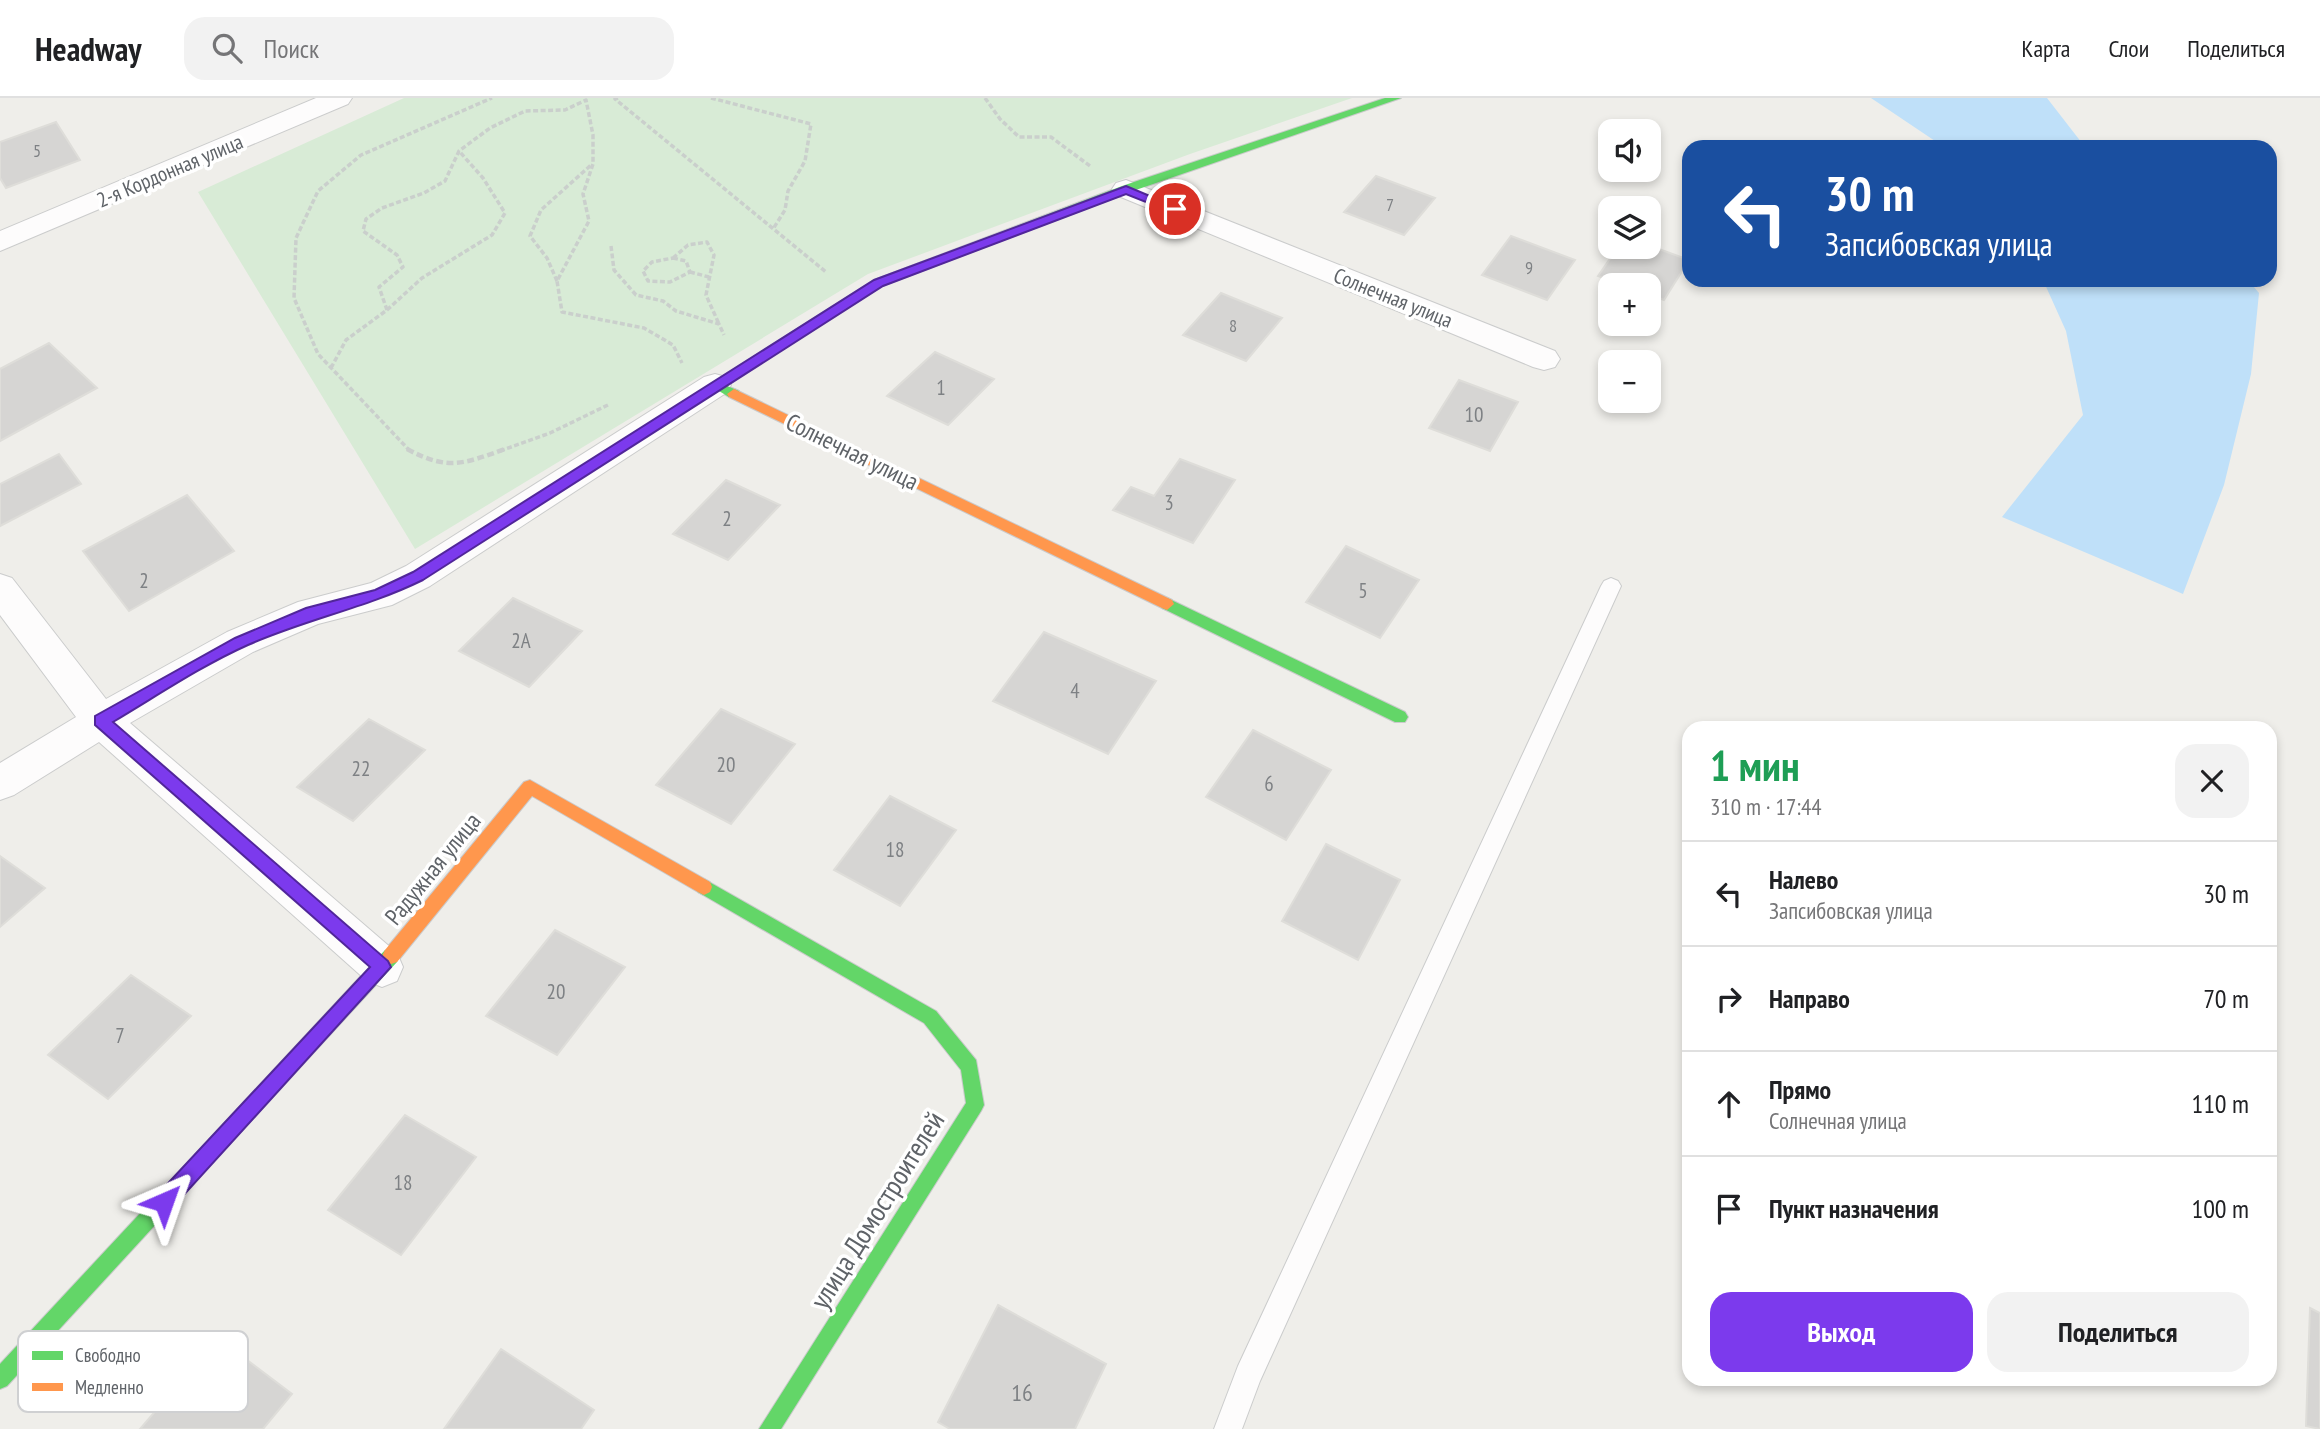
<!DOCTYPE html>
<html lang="ru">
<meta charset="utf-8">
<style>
body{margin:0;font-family:"PT Sans Narrow",sans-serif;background:#f2f2f2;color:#202124;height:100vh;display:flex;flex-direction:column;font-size:26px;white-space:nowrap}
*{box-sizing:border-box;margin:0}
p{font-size:23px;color:#757577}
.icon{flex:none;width:38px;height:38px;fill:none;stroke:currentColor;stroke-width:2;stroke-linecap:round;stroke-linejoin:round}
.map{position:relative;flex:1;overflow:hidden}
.drawer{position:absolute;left:1682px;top:623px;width:595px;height:665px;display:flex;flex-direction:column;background:#fff;border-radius:21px;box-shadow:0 4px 10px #0003}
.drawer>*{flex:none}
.top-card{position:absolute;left:1682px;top:42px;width:595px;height:147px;border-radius:21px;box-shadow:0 4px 10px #0003;background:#1a4fa0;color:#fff;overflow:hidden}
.tools{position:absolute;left:1598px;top:21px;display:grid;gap:14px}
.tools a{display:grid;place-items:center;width:63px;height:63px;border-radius:14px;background:#fff;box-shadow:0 4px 10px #0003;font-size:35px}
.pin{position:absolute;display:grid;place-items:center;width:60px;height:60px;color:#fff;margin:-30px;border:4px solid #fff;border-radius:50%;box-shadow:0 2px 7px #0007}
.me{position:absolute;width:77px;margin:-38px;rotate:43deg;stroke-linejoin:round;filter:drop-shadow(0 0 5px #0008)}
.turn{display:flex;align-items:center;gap:24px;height:147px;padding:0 28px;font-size:32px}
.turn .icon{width:91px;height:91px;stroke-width:2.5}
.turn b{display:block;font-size:49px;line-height:60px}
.round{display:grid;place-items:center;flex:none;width:74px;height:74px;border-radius:21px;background:#f2f2f2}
.overview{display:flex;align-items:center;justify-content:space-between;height:119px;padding:0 28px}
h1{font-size:42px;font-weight:700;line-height:52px;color:#1e9e55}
.button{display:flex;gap:14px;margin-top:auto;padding:14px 28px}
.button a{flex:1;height:80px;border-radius:21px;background:#7c3aed;color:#fff;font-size:28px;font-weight:700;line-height:80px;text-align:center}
.button a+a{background:#f2f2f2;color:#202124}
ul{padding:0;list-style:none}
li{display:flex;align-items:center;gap:21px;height:105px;padding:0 28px;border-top:2px solid #e0e0e0}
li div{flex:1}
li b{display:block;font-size:26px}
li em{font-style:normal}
header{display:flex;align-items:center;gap:42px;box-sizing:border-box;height:98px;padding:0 35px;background:#fff;border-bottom:2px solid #e0e0e0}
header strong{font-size:33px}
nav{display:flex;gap:38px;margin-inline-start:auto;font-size:24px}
.search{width:490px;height:63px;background:#f2f2f2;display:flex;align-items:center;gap:18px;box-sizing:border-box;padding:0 24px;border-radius:21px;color:#757577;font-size:26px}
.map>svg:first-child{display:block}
.green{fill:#d8ebd6}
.water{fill:#bfe0f9}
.building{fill:#d6d5d3;stroke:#deddd9;stroke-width:2}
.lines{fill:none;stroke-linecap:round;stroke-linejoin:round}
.lane-casing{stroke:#cbcccc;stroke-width:2}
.street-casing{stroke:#cbcccc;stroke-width:2}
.fast-casing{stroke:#cacacb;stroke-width:2}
.slow-casing{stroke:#cacacb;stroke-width:2}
.path-far1{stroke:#cacfcc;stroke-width:3.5;stroke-dasharray:5 2.5;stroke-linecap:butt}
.path{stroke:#cacfcc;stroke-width:4.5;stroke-dasharray:7 3.5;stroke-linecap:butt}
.lane{fill:#fdfcfc;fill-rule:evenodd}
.street{fill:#fdfcfc;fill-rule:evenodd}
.fast{fill:#63d668;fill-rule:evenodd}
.slow{fill:#ff974d;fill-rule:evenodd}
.route{fill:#7c3aed;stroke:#51269a;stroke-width:2}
.labels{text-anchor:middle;stroke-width:7;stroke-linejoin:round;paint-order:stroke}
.far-number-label{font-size:18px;fill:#7e8184}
.far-street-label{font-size:21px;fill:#5f6368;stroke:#fff}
.number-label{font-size:21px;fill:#7e8184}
.street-label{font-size:24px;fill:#5f6368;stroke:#fff}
.near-number-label{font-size:24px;fill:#7e8184}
.near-street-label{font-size:28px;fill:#5f6368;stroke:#fff}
.key{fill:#fff;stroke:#cfd0d2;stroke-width:2}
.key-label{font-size:19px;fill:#5f6368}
</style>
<header>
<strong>Headway</strong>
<div class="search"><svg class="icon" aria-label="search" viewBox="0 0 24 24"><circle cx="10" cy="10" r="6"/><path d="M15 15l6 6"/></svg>Поиск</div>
<nav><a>Карта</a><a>Слои</a><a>Поделиться</a></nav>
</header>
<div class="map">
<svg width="2320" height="1331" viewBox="0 0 2320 1331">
<rect width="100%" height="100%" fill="#efeeea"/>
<path class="green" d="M404,0H1352L1190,56L868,176L415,451L198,94Z"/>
<path class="water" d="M1871,0H2047L2085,49H1944Z
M2043,182H2248L2259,195L2251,276L2224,387L2183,496L2002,419L2083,317L2066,233Z"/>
<path class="building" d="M56,24L80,62L6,90L0,80V44Z
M1376,78L1435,100L1404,137L1344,114Z
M1511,138L1575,162L1547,202L1482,177Z
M1648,147L1689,162L1664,202L1648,196V187H1624L1598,178L1618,149Z
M1221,195L1282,220L1246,263L1183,237Z
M49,245L97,290L0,343V271Z
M935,254L994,281L948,327L887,298Z
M1459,282L1518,304L1490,353L1429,330Z
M59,356L81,386L0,428V386Z
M1180,361L1235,382L1193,445L1113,412L1131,389L1154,398Z
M726,382L780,407L728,462L673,436Z
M187,397L234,453L129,513L83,453Z
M1346,448L1419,482L1380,540L1306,504Z
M513,500L582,533L529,589L459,553Z
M1044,534L1156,583L1108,656L993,603Z
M721,611L795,646L731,726L656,687Z
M369,621L425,652L353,723L297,689Z
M1253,632L1331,672L1286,742L1206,699Z
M890,698L956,732L900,808L834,772Z
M1326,746L1400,782L1358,862L1282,823Z
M0,758L45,790L0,829Z
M555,832L625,869L557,957L486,918Z
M131,877L191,918L108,1001L48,957Z
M405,1017L476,1059L401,1157L328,1112Z
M998,1207L1106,1266L1075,1331H950L938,1324Z
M2310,1210L2320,1215V1331L2306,1328Z
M218,1240L292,1296L263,1331H140Z
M501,1251L594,1312L581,1331H444Z"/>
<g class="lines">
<g class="lane-casing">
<path id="lane" d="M1611,480L1618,483L1621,488L1260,1283L1242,1331H1214L1238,1268L1601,488L1604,483Z"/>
</g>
<g class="street-casing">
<path id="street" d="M316,0H352L348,6L0,153V133Z
M1126,82L1555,253L1560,261L1555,269L1544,272L1533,269L1116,97L1112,91L1116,85Z
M715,276L726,279L731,287L726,295L430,488L392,507L318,526L253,554L130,625L397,855L403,869L397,883L382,889L367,883L99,644L14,697L0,702V665L76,619L0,517V476L12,480L106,601L227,534L298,504L371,485L406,468L704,279Z"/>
</g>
<g class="fast-casing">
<path id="fast" d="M1385,0H1401L1130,94L882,188L725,287L739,293V299H729L709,287L874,182L1122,88Z
M1167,500L1405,614L1408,619L1405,624H1395L1162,510L1160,506Z
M704,781L936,913L976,962L984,1007L981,1013L781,1331H759L966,1005L961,972L924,925L698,794L696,789L698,784Z
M391,850L397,852L400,858L397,864L7,1288L0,1291V1266L385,852Z"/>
</g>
<g class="slow-casing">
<path id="slow" d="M734,291L1172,502L1174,506L1167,512L1162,510L729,299L727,296Z
M530,682L710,784L712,789L710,794L704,797L698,794L532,698L397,864L391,866L385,864L382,858L385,852L524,684Z"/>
</g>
<path class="path-far1" d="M618,0L615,1L826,174
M711,0L811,26L805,63L788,93L785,112L773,131
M985,0L1000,21L1019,39H1051L1090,68
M611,148L614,172L636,197L663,203L676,213L719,226L724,237
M673,160L686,163L690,174L670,184L648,183L643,173L652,164Z
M673,160L688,147L707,144L714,157L706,197L719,226
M690,174L709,179
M557,183L547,160L530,138L541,112L591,67
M387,212L422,180L492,137L505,115L483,80L459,53
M331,270L346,242L387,212L379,189L403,169L397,157L363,133L366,121L382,110L424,95L445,83L459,53L490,30L525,13L565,12L586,2L593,37V66L583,96L589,123L557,183L562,214L644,230L673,247L682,265
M410,353L318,256L294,200L296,140L318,93L361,57L492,0
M500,353L550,335L610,306"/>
<path class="path" d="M407,351C448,373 463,366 505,351"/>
<use href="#lane" class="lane"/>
<use href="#street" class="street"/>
<use href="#fast" class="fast"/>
<use href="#slow" class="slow"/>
</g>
<path class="route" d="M1126,88L1181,111L1171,114L1126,96L883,188L423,482C366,510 307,521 248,547C201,568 157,598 113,624L388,863L391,869L171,1111L164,1114L157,1111L154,1104L157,1097L370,869L95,627V618L235,540L306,510L375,492L413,474L874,182Z"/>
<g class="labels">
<g class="far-number-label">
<text x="37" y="59">5</text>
<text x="1390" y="113">7</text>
<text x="1529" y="176">9</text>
<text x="1233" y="234">8</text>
</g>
<g class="far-street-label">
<text transform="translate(170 73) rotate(-23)" y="7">2-я Кордонная улица</text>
<text transform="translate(1393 200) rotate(22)" y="7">Солнечная улица</text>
</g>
<g class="number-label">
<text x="941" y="297">1</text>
<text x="1474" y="324">10</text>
<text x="1169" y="412">3</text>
<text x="727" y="428">2</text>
<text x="144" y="490">2</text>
<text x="1363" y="500">5</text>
<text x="521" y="550">2А</text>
<text x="1075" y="600">4</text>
<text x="726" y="674">20</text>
<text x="361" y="678">22</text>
<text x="1269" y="693">6</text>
<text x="895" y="759">18</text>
<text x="556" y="901">20</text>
<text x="120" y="945">7</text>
<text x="403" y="1092">18</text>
</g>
<g class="street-label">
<text transform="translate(852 354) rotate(26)" y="8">Солнечная улица</text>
<text transform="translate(433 771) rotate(-51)" y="8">Радужная улица</text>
</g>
<g class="near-number-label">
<text x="1022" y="1303">16</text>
</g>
<g class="near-street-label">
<text transform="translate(877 1112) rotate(-58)" y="10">улица Домостроителей</text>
</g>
</g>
<rect x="18" y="1233" width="230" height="81" rx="10" class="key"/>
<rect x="32" y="1253" width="31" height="9" fill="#63d668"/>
<rect x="32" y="1285" width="31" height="8" fill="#ff974d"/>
<g class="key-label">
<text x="75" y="1264">Свободно</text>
<text x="75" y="1296">Медленно</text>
</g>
</svg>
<div class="tools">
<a><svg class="icon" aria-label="sound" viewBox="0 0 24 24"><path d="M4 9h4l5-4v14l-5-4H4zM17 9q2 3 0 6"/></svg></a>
<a><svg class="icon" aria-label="layers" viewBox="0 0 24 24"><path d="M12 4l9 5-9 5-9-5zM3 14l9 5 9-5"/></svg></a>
<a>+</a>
<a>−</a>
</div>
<div class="pin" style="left:1175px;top:111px;background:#d93025"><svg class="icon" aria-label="arrive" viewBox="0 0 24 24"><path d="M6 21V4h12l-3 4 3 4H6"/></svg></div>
<svg class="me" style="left:164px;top:1104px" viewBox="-20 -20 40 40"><path d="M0-17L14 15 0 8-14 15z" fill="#7c3aed" stroke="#fff" stroke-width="4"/></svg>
<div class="top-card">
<div class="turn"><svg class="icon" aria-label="left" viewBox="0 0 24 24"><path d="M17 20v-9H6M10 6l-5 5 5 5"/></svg><div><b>30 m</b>Запсибовская улица</div></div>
</div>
<section class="drawer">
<div class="overview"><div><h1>1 мин</h1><p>310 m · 17:44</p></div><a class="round"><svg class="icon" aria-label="close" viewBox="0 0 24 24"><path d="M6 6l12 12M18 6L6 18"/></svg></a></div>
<ul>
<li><svg class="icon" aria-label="left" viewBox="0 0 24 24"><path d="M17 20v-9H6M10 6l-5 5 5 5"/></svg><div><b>Налево</b><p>Запсибовская улица</p></div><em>30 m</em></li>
<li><svg class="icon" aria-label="right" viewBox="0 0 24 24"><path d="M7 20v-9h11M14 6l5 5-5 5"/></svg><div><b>Направо</b></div><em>70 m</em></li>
<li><svg class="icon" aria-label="ahead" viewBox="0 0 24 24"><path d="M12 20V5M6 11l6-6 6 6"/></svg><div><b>Прямо</b><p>Солнечная улица</p></div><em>110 m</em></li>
<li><svg class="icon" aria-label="arrive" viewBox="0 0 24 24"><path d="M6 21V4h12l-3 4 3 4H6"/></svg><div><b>Пункт назначения</b></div><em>100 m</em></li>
</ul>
<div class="button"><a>Выход</a><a>Поделиться</a></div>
</section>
</div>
